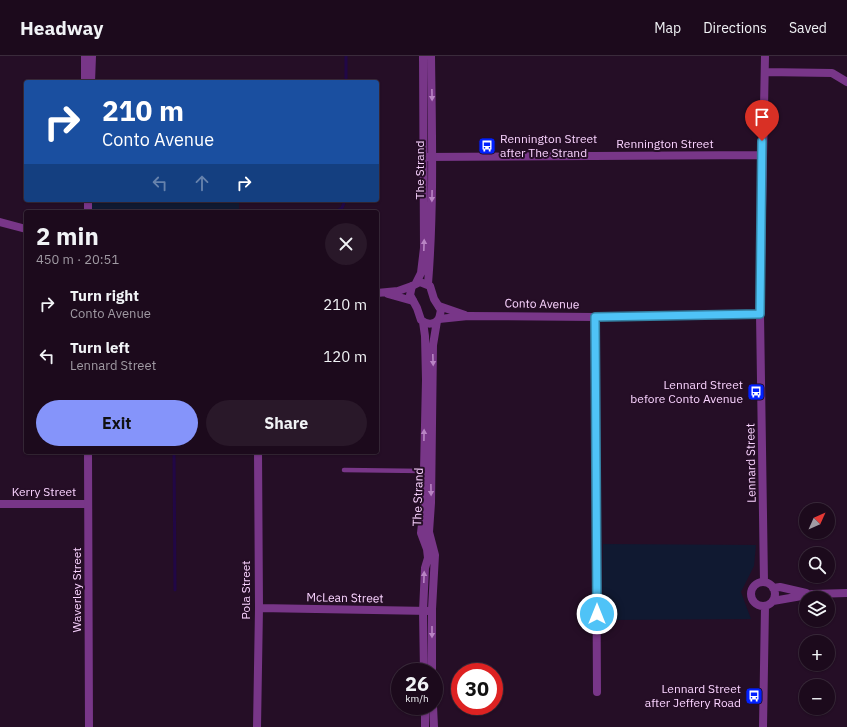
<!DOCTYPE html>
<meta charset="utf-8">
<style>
body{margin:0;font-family:"IBM Plex Sans",sans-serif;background:#291829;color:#f1f3f6;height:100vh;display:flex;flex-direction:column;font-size:15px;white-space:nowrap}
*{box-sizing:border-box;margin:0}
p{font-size:13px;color:#a09aa3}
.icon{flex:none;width:22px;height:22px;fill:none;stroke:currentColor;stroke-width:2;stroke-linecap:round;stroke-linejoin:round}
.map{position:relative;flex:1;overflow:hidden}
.sheet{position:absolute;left:24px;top:154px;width:355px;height:244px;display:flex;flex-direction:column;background:#1c0a1c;border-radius:4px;box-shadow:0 1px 3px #0004,0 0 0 1px #3a2b3b}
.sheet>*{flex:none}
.hud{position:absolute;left:24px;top:24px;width:355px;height:122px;border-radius:4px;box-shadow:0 1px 3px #0004,0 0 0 1px #3a2b3b;background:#1a4fa0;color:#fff;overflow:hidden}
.needle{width:26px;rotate:45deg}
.tools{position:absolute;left:799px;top:447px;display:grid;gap:8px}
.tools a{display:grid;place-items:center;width:36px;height:36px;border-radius:50%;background:#1c0a1c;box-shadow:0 1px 3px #0004,0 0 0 1px #3a2b3b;font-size:20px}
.speed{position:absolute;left:391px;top:607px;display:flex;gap:8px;font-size:20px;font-weight:700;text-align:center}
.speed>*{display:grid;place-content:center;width:52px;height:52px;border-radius:50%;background:#1c0a1c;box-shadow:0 1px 3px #0004,0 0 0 1px #3a2b3b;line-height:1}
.speed small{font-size:10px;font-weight:400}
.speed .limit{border:6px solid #d22;background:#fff;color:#111}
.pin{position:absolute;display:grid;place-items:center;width:34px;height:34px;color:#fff;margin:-41px -17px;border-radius:50% 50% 50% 0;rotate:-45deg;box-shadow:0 0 4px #0007}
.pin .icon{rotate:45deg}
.me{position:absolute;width:44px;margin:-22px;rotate:0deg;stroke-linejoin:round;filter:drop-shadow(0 0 3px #0008)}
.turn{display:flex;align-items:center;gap:14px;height:84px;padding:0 12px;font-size:18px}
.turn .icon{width:52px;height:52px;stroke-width:2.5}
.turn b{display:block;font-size:28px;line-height:34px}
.lanes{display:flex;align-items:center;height:38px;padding:0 12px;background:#0003;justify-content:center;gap:20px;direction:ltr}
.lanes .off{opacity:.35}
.round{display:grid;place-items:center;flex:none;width:42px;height:42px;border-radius:21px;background:#291829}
.summary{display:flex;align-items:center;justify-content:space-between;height:68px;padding:0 12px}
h1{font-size:24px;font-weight:700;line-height:30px}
.action{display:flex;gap:8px;margin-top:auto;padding:8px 12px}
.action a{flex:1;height:46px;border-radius:24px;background:#8594fa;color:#111;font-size:16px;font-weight:700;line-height:46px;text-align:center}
.action a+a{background:#291829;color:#f1f3f6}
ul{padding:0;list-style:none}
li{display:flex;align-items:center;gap:12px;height:52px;padding:0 12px}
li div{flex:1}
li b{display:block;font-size:15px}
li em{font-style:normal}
header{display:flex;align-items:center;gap:24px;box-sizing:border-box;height:56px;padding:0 20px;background:#1c0a1c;border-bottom:1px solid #3a2b3b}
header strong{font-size:19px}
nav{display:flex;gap:22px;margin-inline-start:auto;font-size:14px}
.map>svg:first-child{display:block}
.green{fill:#101931}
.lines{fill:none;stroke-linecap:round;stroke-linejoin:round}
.stream{stroke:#210746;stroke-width:3}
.service{stroke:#783688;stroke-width:4.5}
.minor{stroke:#783688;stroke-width:8}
.tertiary{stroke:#783688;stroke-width:8}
.oneway{fill:#b984c4}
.route-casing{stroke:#337fa1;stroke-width:10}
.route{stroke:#4fc3f7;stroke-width:7}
.labels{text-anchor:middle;stroke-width:4;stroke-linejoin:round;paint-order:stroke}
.poi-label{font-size:12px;fill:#fad3ff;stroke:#250e26;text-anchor:end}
.street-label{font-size:12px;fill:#fad3ff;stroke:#250e26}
</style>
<header>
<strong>Headway</strong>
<nav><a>Map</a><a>Directions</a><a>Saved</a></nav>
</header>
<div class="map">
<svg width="847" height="671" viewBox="0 0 847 671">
<rect width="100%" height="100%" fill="#250e26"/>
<path class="green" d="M88,144H239V156H88Z
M603,488L756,489L754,510L741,536L751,563L602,564Z"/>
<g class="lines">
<path class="stream" d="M346,26V0
M254,155L335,156L342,152L345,144
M174,396L175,534"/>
<path class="service" d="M344,414L423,415"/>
<path class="minor" d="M765,16L832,17L847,26
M423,101L762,99
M0,166L26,173
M377,237L398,235L412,230
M388,238L413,245
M439,250L465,259
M595,261L597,636
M439,263L468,260L595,261L760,258
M0,448H88
M751 538a12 12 0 1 1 24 0a12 12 0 1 1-24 0Z
M764,526L760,258L765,0
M773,532L780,531L806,537
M773,545L813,538L847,537
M259,552L430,555
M257,671L259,552L258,396
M763,671L765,550"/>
<path class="tertiary" d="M85,26V0
M91,26L92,0
M88,144V156
M420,226L430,230L434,243L441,254L439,263C434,269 427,269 421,264L417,252L410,239L412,230Z
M416,227L421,217L424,192L423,0
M428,228C434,152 432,76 431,0
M423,266L425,280L426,324L423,459L421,477L427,493L428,502L425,512L423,555L424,616
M88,396L89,671
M432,616V553L435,499L429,476L431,447L433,289L437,265
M425,650V671
M433,650L434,671"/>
</g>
<defs><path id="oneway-solid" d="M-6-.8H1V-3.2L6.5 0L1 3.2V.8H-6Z"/></defs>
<g class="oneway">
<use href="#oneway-solid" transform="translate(432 39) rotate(89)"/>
<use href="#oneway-solid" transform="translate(432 140) rotate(91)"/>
<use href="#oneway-solid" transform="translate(424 189) rotate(-88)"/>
<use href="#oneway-solid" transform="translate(433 304) rotate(88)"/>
<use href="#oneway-solid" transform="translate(424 379) rotate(-89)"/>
<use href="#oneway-solid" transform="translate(431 434) rotate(89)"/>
<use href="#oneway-solid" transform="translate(424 521) rotate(-88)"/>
<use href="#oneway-solid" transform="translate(432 576) rotate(90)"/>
</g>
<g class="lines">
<g class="route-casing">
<path id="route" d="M597,558L595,261L760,258L762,85"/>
</g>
<use href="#route" class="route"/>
</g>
<defs>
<g id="bus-square" transform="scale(0.9)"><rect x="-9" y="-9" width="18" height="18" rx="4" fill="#0020fe" stroke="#250e26"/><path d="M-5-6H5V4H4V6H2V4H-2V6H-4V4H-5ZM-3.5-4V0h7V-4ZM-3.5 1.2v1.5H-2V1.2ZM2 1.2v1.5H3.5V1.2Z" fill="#fff"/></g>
</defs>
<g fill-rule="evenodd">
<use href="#bus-square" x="487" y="90"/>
<use href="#bus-square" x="756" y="336"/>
<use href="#bus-square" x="754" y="640"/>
</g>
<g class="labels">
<g class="poi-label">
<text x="500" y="87" text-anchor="start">Rennington Street<tspan x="500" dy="14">after The Strand</tspan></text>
<text x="743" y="333">Lennard Street<tspan x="743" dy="14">before Conto Avenue</tspan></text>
<text x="741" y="637">Lennard Street<tspan x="741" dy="14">after Jeffery Road</tspan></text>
</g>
<g class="street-label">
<text x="665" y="92">Rennington Street</text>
<text transform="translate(420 114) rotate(-90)" y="4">The Strand</text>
<text transform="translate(542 248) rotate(1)" y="4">Conto Avenue</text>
<text transform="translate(751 407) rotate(-91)" y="4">Lennard Street</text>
<text x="44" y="440">Kerry Street</text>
<text transform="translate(418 441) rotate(-88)" y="4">The Strand</text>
<text transform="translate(77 534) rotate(-90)" y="4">Waverley Street</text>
<text transform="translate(246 534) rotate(-90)" y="4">Pola Street</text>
<text transform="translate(345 542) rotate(1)" y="4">McLean Street</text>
</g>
</g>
</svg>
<div class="tools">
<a><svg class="needle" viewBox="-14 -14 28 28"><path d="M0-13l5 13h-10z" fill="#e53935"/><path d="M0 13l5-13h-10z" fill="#a09aa3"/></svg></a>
<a><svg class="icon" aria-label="search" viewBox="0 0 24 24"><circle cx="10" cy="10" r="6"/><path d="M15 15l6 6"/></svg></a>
<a><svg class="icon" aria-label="layers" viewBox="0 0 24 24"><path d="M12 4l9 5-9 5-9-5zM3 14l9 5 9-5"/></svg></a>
<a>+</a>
<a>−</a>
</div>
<div class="speed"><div>26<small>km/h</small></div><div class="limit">30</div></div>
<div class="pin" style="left:762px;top:85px;background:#d93025"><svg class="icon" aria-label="arrive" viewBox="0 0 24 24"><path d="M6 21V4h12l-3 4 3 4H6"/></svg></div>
<svg class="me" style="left:597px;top:558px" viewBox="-20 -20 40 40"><circle r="17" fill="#4fc3f7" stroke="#fff" stroke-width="3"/><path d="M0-11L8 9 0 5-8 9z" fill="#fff"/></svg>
<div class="hud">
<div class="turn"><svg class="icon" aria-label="right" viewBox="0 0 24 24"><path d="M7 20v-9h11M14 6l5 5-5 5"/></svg><div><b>210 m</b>Conto Avenue</div></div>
<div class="lanes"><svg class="icon off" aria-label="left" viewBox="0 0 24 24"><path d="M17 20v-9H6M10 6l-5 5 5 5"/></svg><svg class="icon off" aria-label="ahead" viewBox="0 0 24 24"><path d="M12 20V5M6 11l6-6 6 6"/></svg><svg class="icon" aria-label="right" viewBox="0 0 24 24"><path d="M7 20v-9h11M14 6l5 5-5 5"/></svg></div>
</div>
<section class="sheet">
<div class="summary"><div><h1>2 min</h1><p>450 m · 20:51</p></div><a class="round"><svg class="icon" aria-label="close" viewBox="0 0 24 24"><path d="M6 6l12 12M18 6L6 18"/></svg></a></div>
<ul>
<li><svg class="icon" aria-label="right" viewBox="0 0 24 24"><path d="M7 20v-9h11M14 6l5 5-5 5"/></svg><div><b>Turn right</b><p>Conto Avenue</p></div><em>210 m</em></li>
<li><svg class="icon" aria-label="left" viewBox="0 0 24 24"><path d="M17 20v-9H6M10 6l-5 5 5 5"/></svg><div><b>Turn left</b><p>Lennard Street</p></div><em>120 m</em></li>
</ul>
<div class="action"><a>Exit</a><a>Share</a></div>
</section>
</div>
